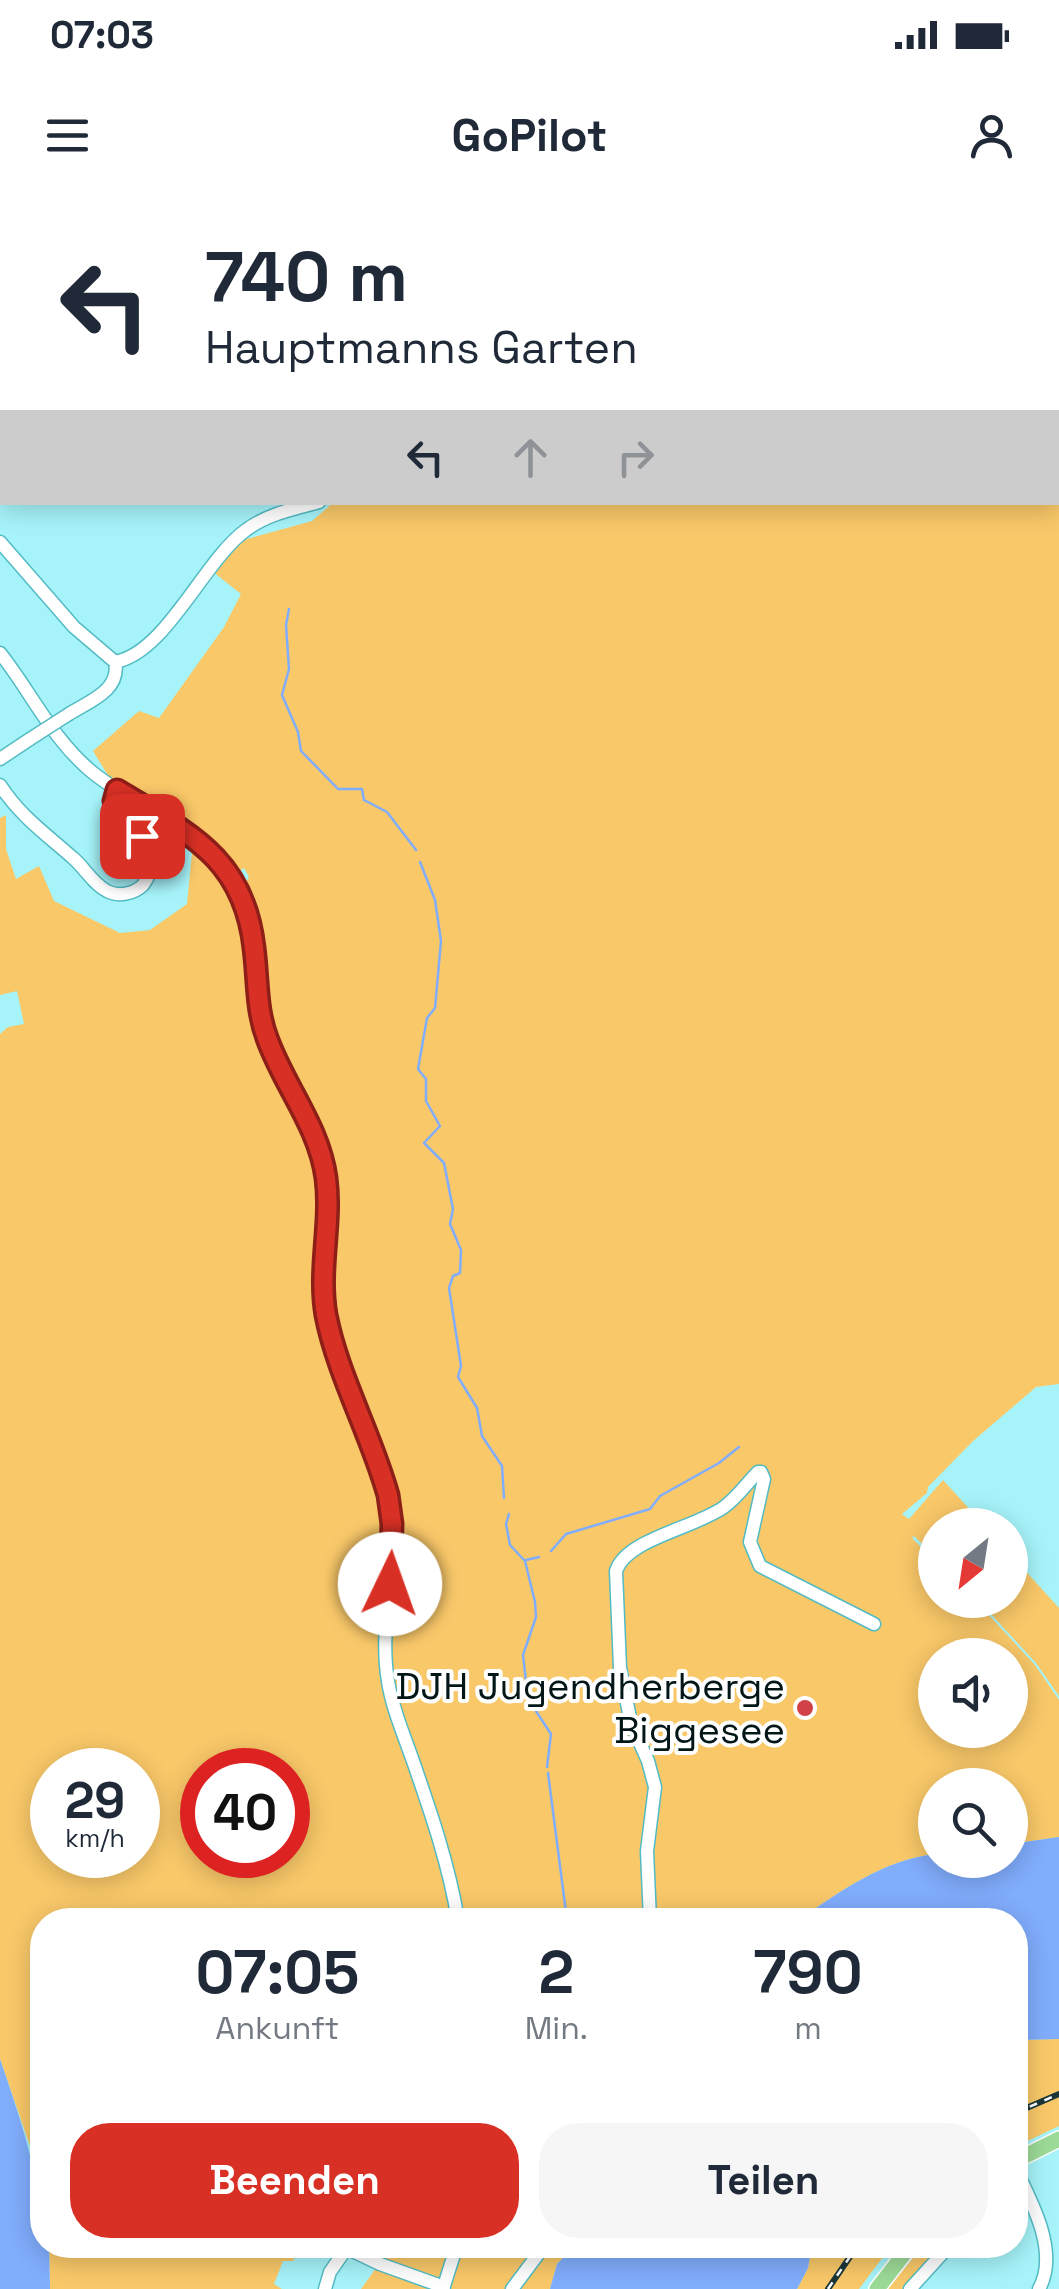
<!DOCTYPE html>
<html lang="de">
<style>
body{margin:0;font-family:"Space Grotesk",sans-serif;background:#f6f6f7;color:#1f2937;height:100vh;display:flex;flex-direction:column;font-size:38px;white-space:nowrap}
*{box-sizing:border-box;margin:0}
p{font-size:32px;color:#747a83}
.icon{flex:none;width:55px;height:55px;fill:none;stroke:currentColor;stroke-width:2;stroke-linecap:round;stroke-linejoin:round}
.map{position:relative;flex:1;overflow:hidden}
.panel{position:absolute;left:30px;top:1708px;width:998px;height:350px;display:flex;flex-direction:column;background:#fff;border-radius:40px;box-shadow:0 5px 25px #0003}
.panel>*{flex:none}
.banner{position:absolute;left:0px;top:0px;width:1060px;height:305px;box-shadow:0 5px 25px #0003;background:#fff;color:#1f2937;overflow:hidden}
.needle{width:65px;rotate:210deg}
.controls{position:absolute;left:918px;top:1308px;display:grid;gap:20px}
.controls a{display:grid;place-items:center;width:110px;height:110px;border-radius:50%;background:#fff;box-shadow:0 5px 25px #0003;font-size:50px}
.speed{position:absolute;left:30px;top:1548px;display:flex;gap:20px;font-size:50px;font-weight:700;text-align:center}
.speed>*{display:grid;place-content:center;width:130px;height:130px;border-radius:50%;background:#fff;box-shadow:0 5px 25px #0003;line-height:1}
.speed small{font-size:25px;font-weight:400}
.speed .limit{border:15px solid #d22;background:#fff;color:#111}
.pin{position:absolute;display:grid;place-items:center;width:85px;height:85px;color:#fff;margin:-42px;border-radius:20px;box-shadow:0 5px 15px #0006}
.me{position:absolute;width:110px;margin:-55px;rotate:3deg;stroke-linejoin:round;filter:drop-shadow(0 0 8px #0008)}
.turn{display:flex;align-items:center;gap:35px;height:210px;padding:0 40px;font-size:45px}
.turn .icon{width:130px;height:130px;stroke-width:2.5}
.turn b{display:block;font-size:70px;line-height:85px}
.lanes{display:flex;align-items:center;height:95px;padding:0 40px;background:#0003;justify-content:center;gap:50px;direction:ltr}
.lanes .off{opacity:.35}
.eta{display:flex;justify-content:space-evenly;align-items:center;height:170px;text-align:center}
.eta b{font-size:60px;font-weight:700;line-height:70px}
.action{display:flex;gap:20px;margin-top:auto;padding:20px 40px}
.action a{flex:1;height:115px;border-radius:40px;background:#d93025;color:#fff;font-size:40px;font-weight:700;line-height:115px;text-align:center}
.action a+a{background:#f6f6f7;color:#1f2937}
.status{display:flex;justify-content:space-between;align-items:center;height:70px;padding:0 50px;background:#fff;direction:ltr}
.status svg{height:28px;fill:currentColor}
header{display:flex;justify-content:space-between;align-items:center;height:130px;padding:0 40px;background:#fff;font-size:45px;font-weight:700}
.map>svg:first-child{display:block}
.green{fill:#f9c869;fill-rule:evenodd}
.water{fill:#81adfd}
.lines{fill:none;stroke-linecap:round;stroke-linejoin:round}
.stream{stroke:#81adfd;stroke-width:2.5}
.minor-casing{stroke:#53bbc3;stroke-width:15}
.major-casing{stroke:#fff;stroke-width:18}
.minor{stroke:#fff;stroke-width:12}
.major{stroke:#9cda97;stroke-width:15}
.rail-casing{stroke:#1a3639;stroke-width:6}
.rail{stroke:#fff;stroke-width:2.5;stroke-dasharray:8;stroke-linecap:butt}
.minor-bridge-casing{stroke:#53bbc3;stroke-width:15;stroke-linecap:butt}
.minor-bridge{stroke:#fff;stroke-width:12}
.route-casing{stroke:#8d1f18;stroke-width:25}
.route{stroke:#d93025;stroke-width:18}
.poi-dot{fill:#d14148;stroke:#fff;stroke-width:4}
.labels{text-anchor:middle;stroke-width:8;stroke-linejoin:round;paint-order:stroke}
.poi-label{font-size:38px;fill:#021618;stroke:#fff;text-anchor:end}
</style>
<div class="status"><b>07:03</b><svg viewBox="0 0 49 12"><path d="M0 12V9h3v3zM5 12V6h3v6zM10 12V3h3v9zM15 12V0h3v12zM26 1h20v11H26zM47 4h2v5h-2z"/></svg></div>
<header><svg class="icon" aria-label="menu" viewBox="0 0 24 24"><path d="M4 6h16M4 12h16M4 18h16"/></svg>GoPilot<svg class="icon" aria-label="person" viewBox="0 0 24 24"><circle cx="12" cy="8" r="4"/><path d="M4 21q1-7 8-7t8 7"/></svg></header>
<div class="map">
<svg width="1059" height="2089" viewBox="0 0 1059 2089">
<rect width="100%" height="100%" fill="#a6f4fa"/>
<path class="green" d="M839,0H1059V1184L1036,1187L973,1241L928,1287L927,1293L902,1314L909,1319L943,1280L984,1325H935V1357L914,1336L912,1338L935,1361V1400H975L1035,1465L1059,1500V1637L1010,1644V1585H935V1654C882,1661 842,1690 799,1720H42V2009L32,1952L0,1859V834L8,827L24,824L17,791L0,795V618L6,615V649L16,679L39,666L54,701L120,733L150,730L187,704L193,642C263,705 235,765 264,841L274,837L267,821L263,793L262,744L245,684L249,677L244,668L236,673L197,630L112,582L93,551L139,511L159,518L224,427L241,394L212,371L240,341L312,321L334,302H1058V2H836ZM935,1455H1010V1530H935ZM52,1570H138V1655H52ZM202,1570H288V1655H202Z
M1010,1354L1059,1408V1496L1036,1463L978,1400H1010Z
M1059,1839V1926L1015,1947V1840Z
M49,2045H301L293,2061H283L274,2084L282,2089H50Z
M350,2045H576L557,2064L550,2089H361L379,2064Z
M812,2045H892L859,2089H797L808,2068Z
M924,2045H944L904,2089H887Z"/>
<path class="water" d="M1059,1637V1839L1015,1840V1720H799C842,1690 882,1661 935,1654V1660H1010V1644Z
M0,1859C21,1921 42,1979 42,2045H49L50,2089H0Z
M576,2045H812L808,2068L797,2089H550L557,2064Z"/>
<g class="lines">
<path class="stream" d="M682,2L683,0
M289,409L286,425L289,469L282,495L298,532L301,551L338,589H362L364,600L387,612L416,650
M420,662L435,700L441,741L435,808L427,818L418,869L426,879V901L440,926L424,943L444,963L453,1009L450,1024L461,1050L460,1073L453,1076L449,1088L461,1166L458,1177L477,1208L482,1236L502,1266L504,1298
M509,1314L506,1324L510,1345L525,1361L535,1402L536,1417L523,1455L528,1499L551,1534L547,1567
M551,1351L566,1334L650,1309L660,1296L719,1263L739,1247
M526,1360L539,1357
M548,1573L567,1720"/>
<g class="minor-casing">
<path id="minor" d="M60,2V0
M300,2L302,0
M410,2L411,0
M490,2V0
M552,2L556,0
M0,22L2,30
M0,112H2
M0,273L2,272
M0,342L74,427L115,462C121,490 90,501 69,514
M0,453C31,492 52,539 92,572C138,610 203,626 235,680C261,726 251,778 264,827C275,869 304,903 318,943C337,1000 315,1058 326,1115C339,1182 380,1241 391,1309C399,1366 378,1424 388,1481C392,1508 404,1535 413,1561C431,1613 449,1665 458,1720
M115,462C166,453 204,360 246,330C267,314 294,309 319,302
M0,559L30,539
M0,585C20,616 46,634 73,658C84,667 93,684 107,691C118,697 134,694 143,685C167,652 132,627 114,601L117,590
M761,1272L764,1279L750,1342L760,1366L874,1424
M650,1720L647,1651L655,1587L648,1561L631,1523L620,1468L616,1371C626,1339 695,1328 724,1307C738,1297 746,1284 758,1272H761
M1015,1968C1033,2004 1059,2053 1039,2089
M340,2045L380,2064L444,2087
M325,2089L330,2072L346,2049
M443,2089L457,2045
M512,2089L545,2045
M910,2089L950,2045"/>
</g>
<g class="major-casing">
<path id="major" d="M804,2L806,0
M0,163L2,164
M1015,1961L1059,1939
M877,2089L911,2045"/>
</g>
<use href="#minor" class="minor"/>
<use href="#major" class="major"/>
<g class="rail-casing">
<path id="rail" d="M1015,1913L1059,1894
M828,2089L858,2045"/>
</g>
<use href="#rail" class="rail"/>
<g class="minor-bridge-casing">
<path id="minor-bridge" d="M30,539L69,514"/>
</g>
<use href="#minor-bridge" class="minor-bridge"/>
</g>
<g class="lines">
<g class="route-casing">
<path id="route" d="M142,636L114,601L117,590C188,633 244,657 254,748C258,778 256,809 267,838C284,886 319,926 326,978C332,1023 318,1069 326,1115C338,1176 371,1234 388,1295L392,1324L390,1384"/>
</g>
<use href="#route" class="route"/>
</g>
<circle class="poi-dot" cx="805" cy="1508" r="10"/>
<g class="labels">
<g class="poi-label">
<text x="785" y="1499">DJH Jugendherberge<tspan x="785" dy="44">Biggesee</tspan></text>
</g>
</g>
</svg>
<div class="controls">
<a><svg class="needle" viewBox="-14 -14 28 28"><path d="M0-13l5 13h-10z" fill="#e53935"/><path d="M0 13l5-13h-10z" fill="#747a83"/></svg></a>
<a><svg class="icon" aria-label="sound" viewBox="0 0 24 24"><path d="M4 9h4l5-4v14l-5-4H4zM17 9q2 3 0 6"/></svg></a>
<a><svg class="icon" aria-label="search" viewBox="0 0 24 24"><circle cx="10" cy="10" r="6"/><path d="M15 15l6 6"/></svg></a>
</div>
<div class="speed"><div>29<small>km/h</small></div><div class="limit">40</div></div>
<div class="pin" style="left:142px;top:636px;background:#d93025"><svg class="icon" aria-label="arrive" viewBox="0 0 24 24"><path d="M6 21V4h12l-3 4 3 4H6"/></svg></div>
<svg class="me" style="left:390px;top:1384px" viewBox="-20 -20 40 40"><circle r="19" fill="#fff"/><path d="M0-13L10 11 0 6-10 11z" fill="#d93025"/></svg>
<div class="banner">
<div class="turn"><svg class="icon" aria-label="left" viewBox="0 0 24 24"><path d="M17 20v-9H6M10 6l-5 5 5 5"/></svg><div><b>740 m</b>Hauptmanns Garten</div></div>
<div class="lanes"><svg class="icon" aria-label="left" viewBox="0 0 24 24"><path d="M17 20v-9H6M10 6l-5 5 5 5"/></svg><svg class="icon off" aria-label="ahead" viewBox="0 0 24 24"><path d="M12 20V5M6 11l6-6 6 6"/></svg><svg class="icon off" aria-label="right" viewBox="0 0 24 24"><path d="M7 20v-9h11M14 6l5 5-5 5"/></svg></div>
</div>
<section class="panel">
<div class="eta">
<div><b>07:05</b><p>Ankunft</p></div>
<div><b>2</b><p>Min.</p></div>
<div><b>790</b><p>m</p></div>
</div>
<div class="action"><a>Beenden</a><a>Teilen</a></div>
</section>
</div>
